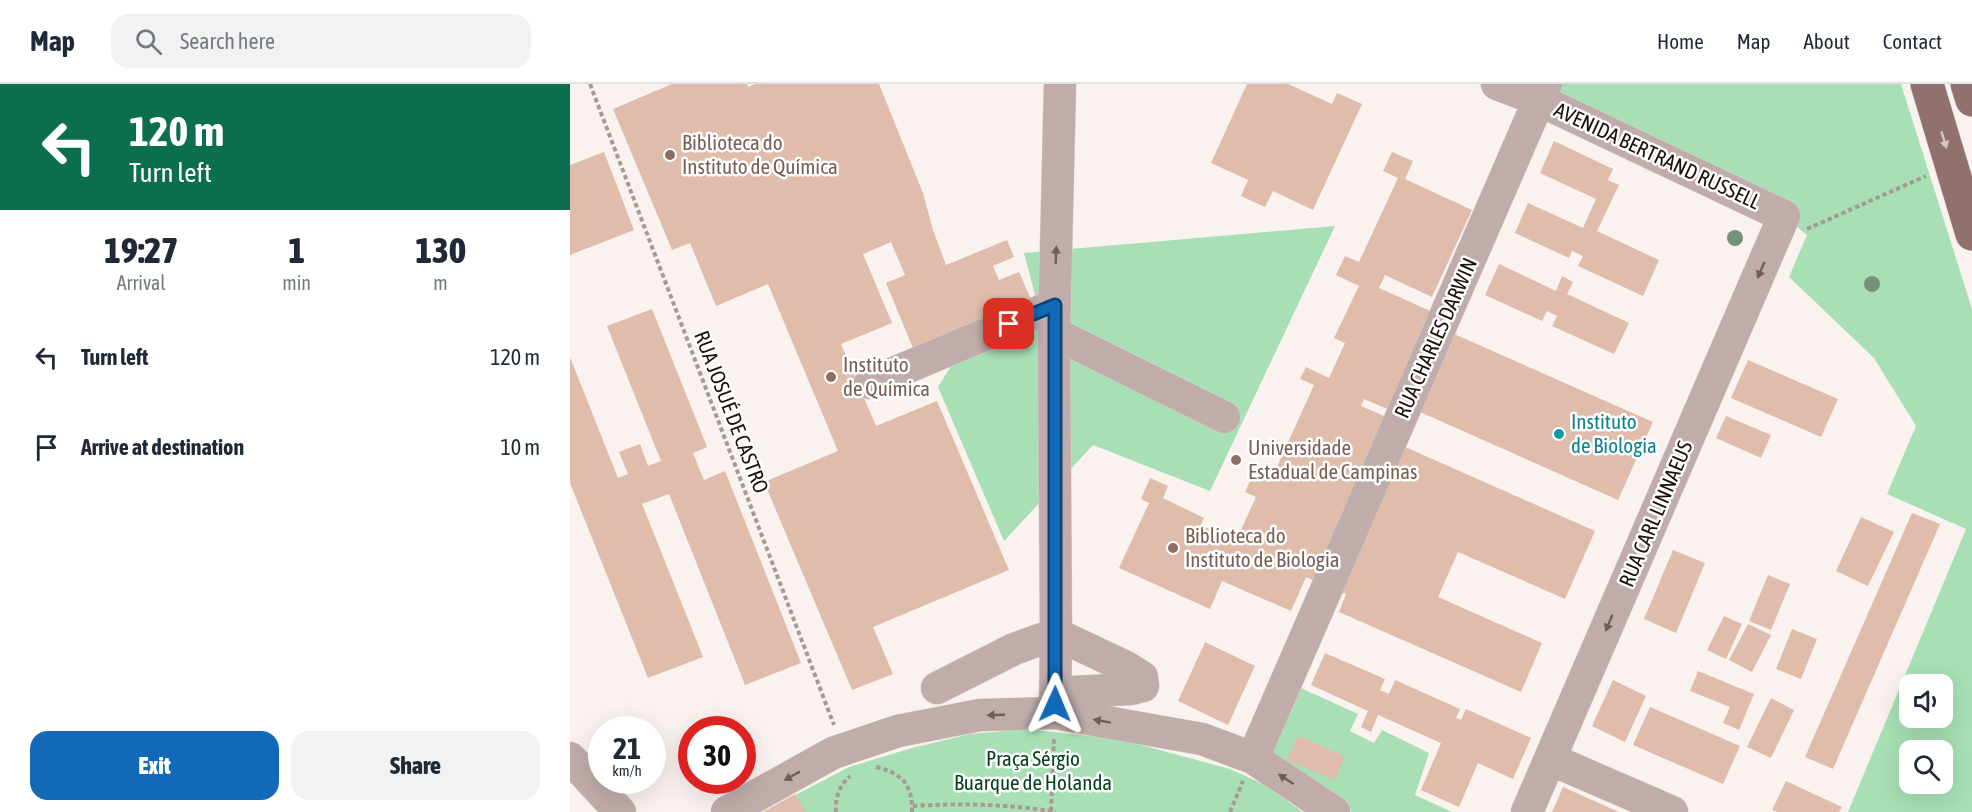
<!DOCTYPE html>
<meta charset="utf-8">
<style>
body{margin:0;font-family:"Asap Condensed",sans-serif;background:#f2f2f3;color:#1f2937;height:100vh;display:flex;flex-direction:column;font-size:22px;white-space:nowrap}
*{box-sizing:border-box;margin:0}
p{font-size:20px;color:#747a83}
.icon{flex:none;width:33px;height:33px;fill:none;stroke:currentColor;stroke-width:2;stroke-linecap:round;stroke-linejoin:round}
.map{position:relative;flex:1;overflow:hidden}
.panel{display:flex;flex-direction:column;background:#fff;width:570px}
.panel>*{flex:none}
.banner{background:#0b6e4f;color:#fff;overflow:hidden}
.fabs{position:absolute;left:1329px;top:590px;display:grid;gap:12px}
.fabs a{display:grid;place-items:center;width:54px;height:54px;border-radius:12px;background:#fff;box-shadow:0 6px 24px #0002;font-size:30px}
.speed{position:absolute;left:18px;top:632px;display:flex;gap:12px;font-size:30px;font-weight:700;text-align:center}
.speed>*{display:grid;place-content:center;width:78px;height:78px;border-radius:50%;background:#fff;box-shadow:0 6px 24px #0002;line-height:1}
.speed small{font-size:15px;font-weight:400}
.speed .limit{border:9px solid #d22;background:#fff;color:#111}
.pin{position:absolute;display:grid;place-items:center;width:51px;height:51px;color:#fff;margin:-26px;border-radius:12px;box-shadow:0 3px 9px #0006}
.me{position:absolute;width:66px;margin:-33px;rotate:1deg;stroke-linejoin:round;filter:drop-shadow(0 0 4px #0008)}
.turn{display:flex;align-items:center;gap:21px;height:126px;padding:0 30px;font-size:27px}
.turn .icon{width:78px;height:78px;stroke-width:2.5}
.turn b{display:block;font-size:42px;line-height:51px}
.eta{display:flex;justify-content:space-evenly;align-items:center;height:102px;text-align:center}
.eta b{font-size:36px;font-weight:800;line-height:42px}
.button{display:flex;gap:12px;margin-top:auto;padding:12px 30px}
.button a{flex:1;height:69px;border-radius:18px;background:#1269b7;color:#fff;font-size:24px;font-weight:800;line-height:69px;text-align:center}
.button a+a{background:#f2f2f3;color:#1f2937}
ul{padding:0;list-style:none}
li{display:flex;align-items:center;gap:18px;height:90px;padding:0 30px}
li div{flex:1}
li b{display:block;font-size:22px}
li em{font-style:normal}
header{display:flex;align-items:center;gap:36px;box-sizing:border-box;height:84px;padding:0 30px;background:#fff;border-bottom:2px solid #e0e1e3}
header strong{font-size:28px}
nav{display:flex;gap:33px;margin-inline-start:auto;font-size:21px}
.search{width:420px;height:54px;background:#f2f2f3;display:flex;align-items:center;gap:15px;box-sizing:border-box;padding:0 21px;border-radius:18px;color:#747a83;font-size:22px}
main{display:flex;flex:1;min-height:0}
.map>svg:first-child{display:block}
.green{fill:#a8dfb5;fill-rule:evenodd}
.building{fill:#e0bcaa}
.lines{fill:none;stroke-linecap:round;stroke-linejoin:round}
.minor-casing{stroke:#d6ceca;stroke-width:33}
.major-casing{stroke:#d6ceca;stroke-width:34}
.path{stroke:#a49b97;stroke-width:4;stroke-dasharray:4.5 3;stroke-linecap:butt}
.minor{stroke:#bfacab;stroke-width:32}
.major{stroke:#91716e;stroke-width:33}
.tree{fill:#74917c}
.oneway{fill:#d3c6c5}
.oneway2{fill:#6e5e5a}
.route-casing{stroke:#0c4477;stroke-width:15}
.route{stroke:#1269b7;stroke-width:10}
.education-dot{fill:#8d6e63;stroke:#fff;stroke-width:2}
.culture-dot{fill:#0f9aa8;stroke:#fff;stroke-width:2}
.labels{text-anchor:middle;stroke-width:5;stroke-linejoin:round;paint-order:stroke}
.education-label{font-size:21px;fill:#785e54;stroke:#fff;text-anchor:start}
.street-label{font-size:21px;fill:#1c100a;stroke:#fff}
.culture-label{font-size:21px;fill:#0d838f;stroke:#fff;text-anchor:start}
.park-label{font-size:21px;fill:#06411e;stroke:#fff}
</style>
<header>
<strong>Map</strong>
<div class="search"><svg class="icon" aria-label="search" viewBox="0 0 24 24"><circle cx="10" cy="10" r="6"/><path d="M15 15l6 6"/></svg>Search here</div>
<nav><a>Home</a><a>Map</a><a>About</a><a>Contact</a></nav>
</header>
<main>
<section class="panel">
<div class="banner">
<div class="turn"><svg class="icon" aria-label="left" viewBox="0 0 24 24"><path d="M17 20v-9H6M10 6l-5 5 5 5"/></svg><div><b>120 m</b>Turn left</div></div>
</div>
<div class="eta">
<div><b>19:27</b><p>Arrival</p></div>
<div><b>1</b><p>min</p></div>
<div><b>130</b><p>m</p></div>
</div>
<ul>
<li><svg class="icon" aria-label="left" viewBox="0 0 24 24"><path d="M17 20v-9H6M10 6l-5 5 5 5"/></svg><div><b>Turn left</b></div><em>120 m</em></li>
<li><svg class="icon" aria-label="arrive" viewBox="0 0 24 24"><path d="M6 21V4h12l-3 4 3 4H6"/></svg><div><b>Arrive at destination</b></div><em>10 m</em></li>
</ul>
<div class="button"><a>Exit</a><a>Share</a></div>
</section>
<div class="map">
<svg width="1402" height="728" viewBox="0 0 1402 728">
<rect width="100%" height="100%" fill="#faf2ef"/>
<path class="green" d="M986,0H1331L1402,225V728H1278L1396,445L1317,410L1346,342L1304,274L1219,193L1237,151L1214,132L969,16ZM1340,600H1372V633H1340ZM1340,666H1372V699H1340Z
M765,142L640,407L523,361L434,457L368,303L401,250L469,226L454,169Z
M722,600L788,630L780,647L804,659L812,646L859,669L845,711L882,728H782L746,702L691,667Z
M455,645L549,655L660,685L693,700L733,728H193L279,683L342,664L400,650Z"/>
<path class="building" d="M102,0H177L178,3L185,0H309L353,109L363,146L376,181L437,156L444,173L423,182L429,196L449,188L463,220L345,269L316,199L335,191L321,158L293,170L322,239L271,260L306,342L367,317L439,486L303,543L323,590L282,606L194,398L268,367L198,200L146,222L120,159L102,166L43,25Z
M677,0H718L762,20L767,9L792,20L743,126L703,107L695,123L671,112L678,96L641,79Z
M984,57L1043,85L1038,96L1049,101L1027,147L1089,176L1073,212L1008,182L1013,172L1002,167L999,174L945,149L958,119L1013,144L1026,115L970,89Z
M34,68L64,146L0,171V81Z
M822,68L843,77L835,95L902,126L862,213L815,191L809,204L867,230L884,250L1083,338L1048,416L832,320L822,327L794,315L791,322L819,334L833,362L1025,447L995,515L888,468L868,513L972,559L951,608L769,528L776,510L736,493L721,527L652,497L640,525L549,484L579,419L571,415L580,394L598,402L593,414L634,434L631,441L666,457L686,413L675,408L683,391L700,398L744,301L730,295L736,283L759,294L775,259L764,254L789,202L766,191L775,172L789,178L828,94L813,87Z
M929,180L986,207L992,192L1003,198L997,210L1059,239L1044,270L982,242L987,232L977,227L972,237L915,211Z
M82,225L137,363L123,369L134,396L155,387L231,579L175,601L99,410L72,420L133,573L78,594L0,399V273L48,394L58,390L49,368L70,360L78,382L91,377L37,242Z
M1178,276L1268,315L1251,353L1161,314Z
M1156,332L1201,351L1191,374L1146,354Z
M1342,429L1370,440L1263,685L1235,673Z
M1291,433L1324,448L1298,502L1266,487Z
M1103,466L1135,479L1106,549L1074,535Z
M1198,491L1220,500L1201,546L1179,537Z
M1154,532L1172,540L1156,575L1137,566Z
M1178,540L1201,551L1182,588L1159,576Z
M1222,545L1247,555L1231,595L1206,585Z
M635,558L685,582L658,641L608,617Z
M755,569L815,595L810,606L819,610L825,596L890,625L886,634L891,636L896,625L961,654L943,695L908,679L889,723L851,706L871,659L808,631L801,648L791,643L798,627L741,601Z
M1128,587L1184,610L1169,646L1153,639L1160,623L1120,607Z
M1043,596L1076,612L1055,658L1022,642Z
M1201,614L1224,626L1201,674L1177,663Z
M1080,623L1170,662L1153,700L1063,661Z
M728,652L775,672L765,696L717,676Z
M1216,697L1272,723L1269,728H1207L1202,726Z
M993,703L1049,728H982Z
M225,710L236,728H193Z"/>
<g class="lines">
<g class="minor-casing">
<path id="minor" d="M927,0L969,16L1214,132L957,728
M484,249L654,333
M300,299L485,221
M367,604L444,565L486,550L556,583L572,593L573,602L561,605L503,608
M485,629L486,550L484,249L490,0
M0,674L50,728
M683,674L976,0
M980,675L1102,728
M157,728L263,669L328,647L410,631L485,629L632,655L683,674L764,728"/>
</g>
<g class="major-casing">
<path id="major" d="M1357,0L1402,150
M1397,0L1402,16"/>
</g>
<path class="path" d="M20,0L264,641
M1237,145L1356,92
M306,683C332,689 343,701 342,728
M343,722C390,719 439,720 486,728
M481,727L484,654
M266,728C265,714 269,702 280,692
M660,728L673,697"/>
<use href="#minor" class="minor"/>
<use href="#major" class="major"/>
</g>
<g class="tree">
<circle cx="1165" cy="154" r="8"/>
<circle cx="1302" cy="200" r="8"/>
</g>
<defs><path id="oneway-solid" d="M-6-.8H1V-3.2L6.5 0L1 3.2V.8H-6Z" transform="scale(1.5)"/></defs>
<use class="oneway" href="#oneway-solid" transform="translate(1374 56) rotate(73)"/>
<g class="oneway2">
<use href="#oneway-solid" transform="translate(486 171) rotate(-88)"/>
<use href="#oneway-solid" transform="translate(1191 186) rotate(113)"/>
<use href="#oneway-solid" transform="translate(1039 539) rotate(113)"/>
<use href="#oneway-solid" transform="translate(426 631) rotate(178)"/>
<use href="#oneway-solid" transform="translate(532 637) rotate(-170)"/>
<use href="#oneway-solid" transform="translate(222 692) rotate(151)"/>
<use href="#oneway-solid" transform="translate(716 695) rotate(-147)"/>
</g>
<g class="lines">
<g class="route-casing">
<path id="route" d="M439,240L485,221V620"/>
</g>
<use href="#route" class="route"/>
</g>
<g class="education-dot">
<circle cx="100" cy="71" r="6"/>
<circle cx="261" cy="293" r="6"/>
<circle cx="666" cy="376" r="6"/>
<circle cx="603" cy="464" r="6"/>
</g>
<circle class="culture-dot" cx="989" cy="350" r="6"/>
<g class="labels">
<g class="education-label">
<text x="112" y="66">Biblioteca do<tspan x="112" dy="24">Instituto de Química</tspan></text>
<text x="273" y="288">Instituto<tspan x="273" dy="24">de Química</tspan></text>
<text x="678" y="371">Universidade<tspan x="678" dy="24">Estadual de Campinas</tspan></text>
<text x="615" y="459">Biblioteca do<tspan x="615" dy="24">Instituto de Biologia</tspan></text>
</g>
<g class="street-label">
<text transform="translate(1087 72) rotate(25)" y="7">AVENIDA BERTRAND RUSSELL</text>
<text transform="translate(866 254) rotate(-66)" y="7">RUA CHARLES DARWIN</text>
<text transform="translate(161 328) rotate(69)" y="7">RUA JOSUÉ DE CASTRO</text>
<text transform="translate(1086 430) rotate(-67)" y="7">RUA CARL LINNAEUS</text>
</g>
<g class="culture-label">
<text x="1001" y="345">Instituto<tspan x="1001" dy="24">de Biologia</tspan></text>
</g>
<g class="park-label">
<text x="463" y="682">Praça Sérgio<tspan x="463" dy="24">Buarque de Holanda</tspan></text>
</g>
</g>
</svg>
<div class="fabs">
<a><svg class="icon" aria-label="sound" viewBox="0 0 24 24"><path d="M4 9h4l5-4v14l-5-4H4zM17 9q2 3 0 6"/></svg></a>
<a><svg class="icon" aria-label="search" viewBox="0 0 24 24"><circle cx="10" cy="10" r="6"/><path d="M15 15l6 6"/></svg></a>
</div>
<div class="speed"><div>21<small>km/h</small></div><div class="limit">30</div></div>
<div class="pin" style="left:439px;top:240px;background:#d93025"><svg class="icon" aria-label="arrive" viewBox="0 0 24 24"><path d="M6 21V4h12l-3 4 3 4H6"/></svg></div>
<svg class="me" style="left:485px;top:620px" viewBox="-20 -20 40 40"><path d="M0-17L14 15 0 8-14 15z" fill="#1269b7" stroke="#fff" stroke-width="4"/></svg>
</div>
</main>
